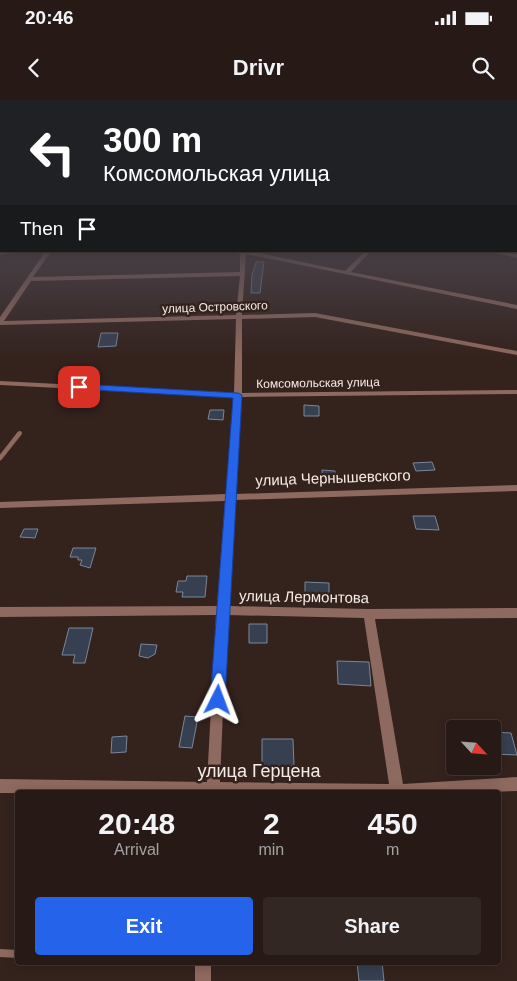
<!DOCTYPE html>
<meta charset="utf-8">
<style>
body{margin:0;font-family:Helvetica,sans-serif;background:#332723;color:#f1f3f6;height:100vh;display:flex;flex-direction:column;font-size:19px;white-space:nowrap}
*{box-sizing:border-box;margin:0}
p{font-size:16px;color:#a4a1a1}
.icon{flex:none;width:28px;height:28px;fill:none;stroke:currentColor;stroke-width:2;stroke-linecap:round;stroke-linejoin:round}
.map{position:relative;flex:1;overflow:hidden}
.sheet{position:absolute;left:15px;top:690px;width:486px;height:175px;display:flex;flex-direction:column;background:#271a16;border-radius:5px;box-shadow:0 2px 12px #0003,0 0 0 1px #433835}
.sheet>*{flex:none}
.guide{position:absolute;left:0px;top:0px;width:518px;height:152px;box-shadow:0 2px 12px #0003,0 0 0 1px #433835;background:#202124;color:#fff;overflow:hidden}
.needle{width:32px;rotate:116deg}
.controls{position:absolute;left:446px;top:620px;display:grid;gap:10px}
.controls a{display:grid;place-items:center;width:55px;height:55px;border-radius:5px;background:#271a16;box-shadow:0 2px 12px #0003,0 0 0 1px #433835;font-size:25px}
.pin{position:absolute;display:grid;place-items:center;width:42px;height:42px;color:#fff;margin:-21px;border-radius:10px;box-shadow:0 2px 8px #0006}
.me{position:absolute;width:55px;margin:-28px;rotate:3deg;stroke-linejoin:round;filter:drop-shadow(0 0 4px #0008)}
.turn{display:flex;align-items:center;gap:18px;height:105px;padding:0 20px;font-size:22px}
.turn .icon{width:65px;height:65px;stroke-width:2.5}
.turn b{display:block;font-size:35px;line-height:42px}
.then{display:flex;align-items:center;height:48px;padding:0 20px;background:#0003;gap:10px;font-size:19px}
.eta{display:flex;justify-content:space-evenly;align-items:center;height:85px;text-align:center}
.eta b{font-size:30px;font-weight:700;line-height:35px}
.cta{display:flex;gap:10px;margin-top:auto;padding:10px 20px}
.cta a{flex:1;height:58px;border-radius:5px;background:#2563eb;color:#fff;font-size:20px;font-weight:700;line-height:58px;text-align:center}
.cta a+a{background:#332723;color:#f1f3f6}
.status{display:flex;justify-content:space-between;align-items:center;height:35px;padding:0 25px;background:#271a16;direction:ltr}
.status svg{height:14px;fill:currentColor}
header{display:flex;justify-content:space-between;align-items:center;height:65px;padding:0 20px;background:#271a16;font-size:22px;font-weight:700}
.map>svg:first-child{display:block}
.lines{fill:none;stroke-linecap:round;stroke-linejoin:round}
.river{fill:#2b0500;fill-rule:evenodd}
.building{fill:#374050;stroke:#7c8698}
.path{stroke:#92837e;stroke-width:1;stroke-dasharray:3 1;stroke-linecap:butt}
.service-far2{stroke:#8e695f;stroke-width:4}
.service-far1{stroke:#8e695f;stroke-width:4.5}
.service{stroke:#8e695f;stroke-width:8}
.minor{fill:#8e695f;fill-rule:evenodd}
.route{fill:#2563eb;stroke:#184099}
.labels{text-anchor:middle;stroke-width:5;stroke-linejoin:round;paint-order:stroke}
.far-street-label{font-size:12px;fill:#f7ebe7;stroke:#34221d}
.street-label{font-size:15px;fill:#f7ebe7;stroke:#34221d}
.near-street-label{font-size:18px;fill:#f7ebe7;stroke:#34221d}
</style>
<div class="status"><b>20:46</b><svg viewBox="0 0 49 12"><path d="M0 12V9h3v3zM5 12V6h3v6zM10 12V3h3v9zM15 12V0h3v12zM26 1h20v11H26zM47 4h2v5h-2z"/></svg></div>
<header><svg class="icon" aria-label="back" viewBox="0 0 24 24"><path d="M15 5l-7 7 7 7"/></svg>Drivr<svg class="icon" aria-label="search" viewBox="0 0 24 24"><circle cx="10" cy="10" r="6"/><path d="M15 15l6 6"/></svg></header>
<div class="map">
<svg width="517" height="881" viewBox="0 0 517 881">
<rect width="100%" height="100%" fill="#34221d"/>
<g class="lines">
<path class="river" d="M0,147L1,151L4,152L0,153Z"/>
</g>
<path class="building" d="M256,162H264L260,193H251L252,175Z
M101,233H118L116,246L98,247Z
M304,305L319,306V316H304Z
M210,310H224L223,320L208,319Z
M432,362L435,370L416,371L413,363Z
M322,370L335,371L336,383H322Z
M413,416H435L439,430L416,429Z
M24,429H38L35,438L20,437Z
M73,448H96L90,468L80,465L82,460H78V457H70Z
M187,476H207L205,497H182L183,492H176L178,481H186Z
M305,482L329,483V497L305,496Z
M249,524H267V543H249Z
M69,528H93L85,563H73L75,555H62Z
M141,544L157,545L155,554L148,558L139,556Z
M337,561L369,562L371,586L338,584Z
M185,616L198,617L192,648L179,647Z
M492,632L511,633L517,655L492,654Z
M127,636L126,652L111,653L112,637Z
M262,639H293L294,666H262Z
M357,862H382L384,881H359Z"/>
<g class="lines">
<path class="path" d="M0,154L30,151"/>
<path class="service-far2" d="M18,335L20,333"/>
<path class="service-far1" d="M0,358L19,334"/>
<path class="service" d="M0,853L18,854"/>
<path class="minor" d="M0,138H1V142H0Z
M229,151H250L345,171L365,151H371L351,172L517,205V209L246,154L242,215L315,213L517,251V255L315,217L242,219V293L517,290V294L242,297L235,394L517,385V391L235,400L228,506L369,509L517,508V518L375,519L403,684L517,677V691L490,692L0,693V679L207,682L216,515L0,517V507L217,506L225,401L0,408V402L226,394L234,297L0,285V281L234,293L236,219L0,225V217L45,152L50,153L33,177L240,172V154ZM240,176L236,215L4,221L31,181ZM227,515L364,518L389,684L220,682Z
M487,151H500L517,154V158Z
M195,862H211V881H195Z"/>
</g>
<linearGradient id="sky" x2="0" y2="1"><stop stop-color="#1d1310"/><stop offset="0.53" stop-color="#4a444c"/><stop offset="1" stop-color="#4a444c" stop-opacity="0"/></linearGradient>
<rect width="517" height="259" fill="url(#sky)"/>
<path class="route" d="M79,284L238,293L242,295L225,600L223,605L218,607L213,605L210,600L233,298L76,289L75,287Z"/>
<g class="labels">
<g class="far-street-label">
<text transform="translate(215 207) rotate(-2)" y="4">улица Островского</text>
<text transform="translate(318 283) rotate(-1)" y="4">Комсомольская улица</text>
</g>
<g class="street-label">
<text transform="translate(333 378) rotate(-2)" y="5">улица Чернышевского</text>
<text transform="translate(304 497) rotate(1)" y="5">улица Лермонтова</text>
</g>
<g class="near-street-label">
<text x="259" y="677">улица Герцена</text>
</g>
</g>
</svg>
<div class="controls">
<a><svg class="needle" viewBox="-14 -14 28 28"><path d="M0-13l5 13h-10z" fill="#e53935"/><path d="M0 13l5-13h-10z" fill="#a4a1a1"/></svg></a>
</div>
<div class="pin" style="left:79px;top:287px;background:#d93025"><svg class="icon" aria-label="arrive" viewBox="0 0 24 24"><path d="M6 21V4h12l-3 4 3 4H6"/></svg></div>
<svg class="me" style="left:218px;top:600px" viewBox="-20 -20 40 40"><path d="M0-17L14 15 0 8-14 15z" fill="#2563eb" stroke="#fff" stroke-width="4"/></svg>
<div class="guide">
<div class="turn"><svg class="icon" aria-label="left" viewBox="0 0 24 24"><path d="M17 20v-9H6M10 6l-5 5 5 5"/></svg><div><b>300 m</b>Комсомольская улица</div></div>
<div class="then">Then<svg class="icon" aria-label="arrive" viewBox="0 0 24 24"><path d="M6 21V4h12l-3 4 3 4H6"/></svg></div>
</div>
<section class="sheet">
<div class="eta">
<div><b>20:48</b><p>Arrival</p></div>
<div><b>2</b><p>min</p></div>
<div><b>450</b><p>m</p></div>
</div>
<div class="cta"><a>Exit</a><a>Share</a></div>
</section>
</div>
